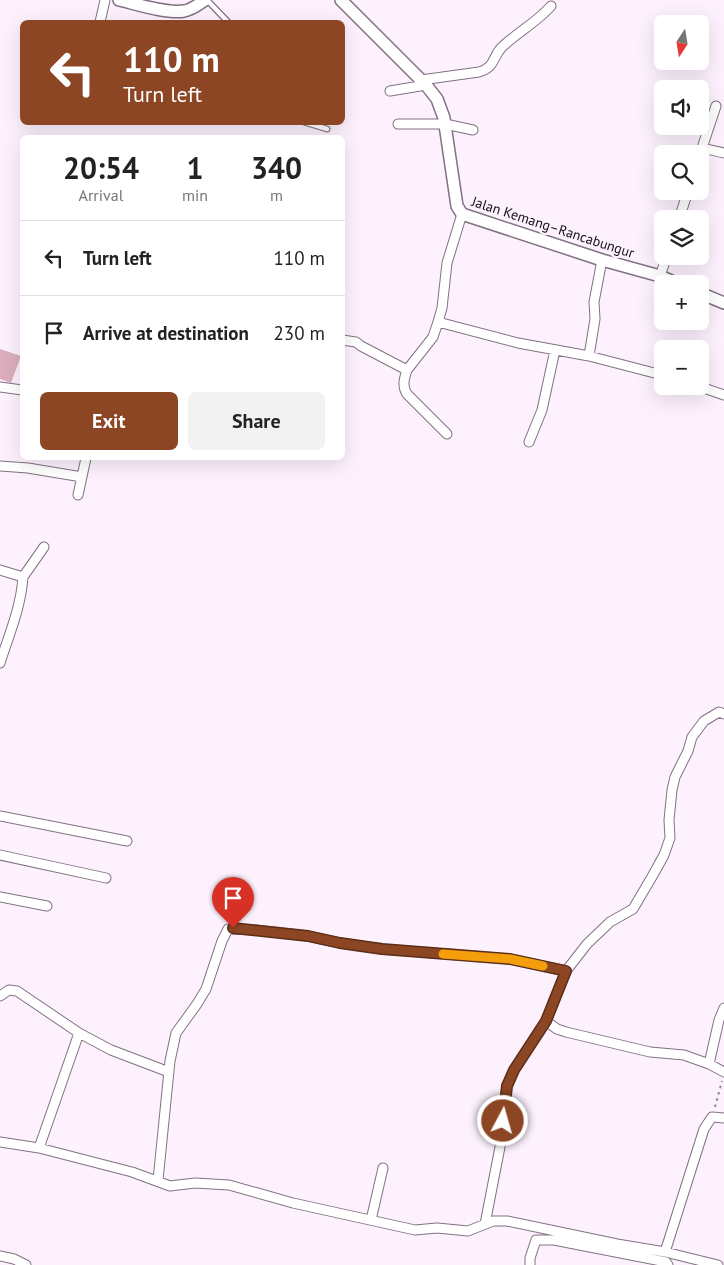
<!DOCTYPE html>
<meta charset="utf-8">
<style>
body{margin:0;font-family:"PT Sans",sans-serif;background:#f2f2f2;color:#222;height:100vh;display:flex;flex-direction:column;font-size:19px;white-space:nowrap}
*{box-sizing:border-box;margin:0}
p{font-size:16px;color:#767676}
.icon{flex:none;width:28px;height:28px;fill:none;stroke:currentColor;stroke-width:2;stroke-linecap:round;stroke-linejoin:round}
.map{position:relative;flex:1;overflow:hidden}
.panel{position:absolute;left:20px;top:135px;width:325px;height:325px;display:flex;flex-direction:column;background:#fff;border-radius:8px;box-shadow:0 5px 20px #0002}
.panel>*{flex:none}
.guide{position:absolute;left:20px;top:20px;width:325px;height:105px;border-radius:8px;box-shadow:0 5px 20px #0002;background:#8d4624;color:#fff;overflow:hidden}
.needle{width:32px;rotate:192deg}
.tools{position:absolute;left:654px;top:15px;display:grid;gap:10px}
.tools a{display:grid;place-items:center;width:55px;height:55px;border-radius:8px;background:#fff;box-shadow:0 5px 20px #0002;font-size:25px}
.pin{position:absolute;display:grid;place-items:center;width:42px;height:42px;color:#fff;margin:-51px -21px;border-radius:50% 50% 50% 0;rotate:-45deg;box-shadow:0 0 5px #0007}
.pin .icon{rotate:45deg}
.me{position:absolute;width:55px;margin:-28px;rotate:6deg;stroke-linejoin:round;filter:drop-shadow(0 0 4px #0008)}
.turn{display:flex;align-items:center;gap:18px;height:105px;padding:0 20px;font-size:22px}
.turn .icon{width:65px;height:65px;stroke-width:2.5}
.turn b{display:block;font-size:35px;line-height:42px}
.eta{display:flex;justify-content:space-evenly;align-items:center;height:85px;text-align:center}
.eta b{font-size:30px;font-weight:600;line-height:35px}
.cta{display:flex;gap:10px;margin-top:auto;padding:10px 20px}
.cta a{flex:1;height:58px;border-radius:8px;background:#8d4624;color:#fff;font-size:20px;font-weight:600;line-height:58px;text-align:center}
.cta a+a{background:#f2f2f2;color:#222}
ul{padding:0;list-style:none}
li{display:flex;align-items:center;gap:15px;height:75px;padding:0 20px;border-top:1px solid #e0e0e0}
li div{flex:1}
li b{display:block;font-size:19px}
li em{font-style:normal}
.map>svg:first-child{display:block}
.building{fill:#dcaebd}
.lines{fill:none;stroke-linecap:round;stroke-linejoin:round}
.service-casing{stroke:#827183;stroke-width:7}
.minor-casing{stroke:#827183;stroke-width:11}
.tertiary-casing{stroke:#827183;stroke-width:14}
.path{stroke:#928993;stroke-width:2;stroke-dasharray:2.5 4;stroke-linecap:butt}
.service{stroke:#fff;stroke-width:4.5}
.minor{stroke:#fff;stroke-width:9}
.tertiary{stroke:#fff;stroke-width:11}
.route-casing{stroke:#5c2e17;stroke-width:12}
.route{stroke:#8d4624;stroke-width:9}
.slow{stroke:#f59e0b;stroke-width:9}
.labels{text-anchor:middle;stroke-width:5;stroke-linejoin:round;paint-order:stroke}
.street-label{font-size:14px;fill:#150f16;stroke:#fcf1fd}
</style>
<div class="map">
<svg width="724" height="1265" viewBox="0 0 724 1265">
<rect width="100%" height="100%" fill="#fcf1fd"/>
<path class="building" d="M0,349L21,356L11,383L0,379Z"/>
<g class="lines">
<g class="service-casing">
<path id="service" d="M207,0L228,22
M304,122L327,129"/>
</g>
<g class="minor-casing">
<path id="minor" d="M100,22L105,0
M421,80L479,72C496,67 492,57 502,47C518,32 537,22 551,6
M390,91L426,85
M398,124H445L473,130
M702,148L724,153
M700,154L716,106
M679,219L688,191
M660,276L667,256
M438,322L442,308L447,263L462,214
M342,340L356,342L361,346L407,370L433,337L438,322L518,343L589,356L662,375
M589,356L595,319L594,302L602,260
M407,370C404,379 402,386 407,394L447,434
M698,386L724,395
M0,387L22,390
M529,442L542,410L555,350
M0,466L28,468L82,477
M78,495L86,458
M0,570L23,577C21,607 9,635 0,663
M23,577L44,547
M724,714L719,712L704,721L692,737L688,751L675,777L672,790L669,820L670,838L664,855L653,875L633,909L610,922L587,944L566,971L546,1021L557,1029L566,1032L650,1052L684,1055L709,1064L724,1072
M0,816L127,841
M0,855L106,878
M0,897L47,906
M0,996L9,990L17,991L79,1033L111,1050L169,1072
M709,1064L719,1020L724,1008
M0,1142L39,1148L132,1172L170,1186L195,1183L229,1185L293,1203L415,1230L437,1228L468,1231L493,1221H507L617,1244L665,1252L718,1265
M39,1148L79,1033
M158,1180L170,1061L176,1033L197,1004L206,989L222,941L228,929L256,930L307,936L340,943L382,949L510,959L566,971
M371,1220L383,1168
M485,1224L500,1147L507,1086L514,1070L546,1021
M665,1252L704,1129L712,1117L724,1118
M0,1256L14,1259L26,1265
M530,1265V1258L536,1240H554L666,1262L668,1265"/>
</g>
<g class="tertiary-casing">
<path id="tertiary" d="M119,0C136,4 168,14 184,11C192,10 199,4 205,0
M341,0L426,85L437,99L444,118L457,206L462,214L602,260L660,276L678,284
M700,293L724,303"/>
</g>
<path class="path" d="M715,1107L722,1081"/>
<use href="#service" class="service"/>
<use href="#minor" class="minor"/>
<use href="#tertiary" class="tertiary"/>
</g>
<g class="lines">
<g class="route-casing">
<path id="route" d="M233,928L308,936L340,943L382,949L510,959L566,971L546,1021L514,1070L507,1086L503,1121"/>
</g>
<use href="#route" class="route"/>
<path class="slow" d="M443,954L510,959L543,966"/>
</g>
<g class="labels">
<g class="street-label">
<text transform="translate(553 227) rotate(18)" y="5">Jalan Kemang–Rancabungur</text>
</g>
</g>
</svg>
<div class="tools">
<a><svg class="needle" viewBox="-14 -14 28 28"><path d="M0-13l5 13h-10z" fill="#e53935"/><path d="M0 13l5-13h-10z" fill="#767676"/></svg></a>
<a><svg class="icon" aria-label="sound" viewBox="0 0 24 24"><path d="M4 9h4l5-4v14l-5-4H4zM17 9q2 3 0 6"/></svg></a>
<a><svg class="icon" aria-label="search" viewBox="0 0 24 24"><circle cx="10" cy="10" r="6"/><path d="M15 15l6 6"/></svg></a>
<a><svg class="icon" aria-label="layers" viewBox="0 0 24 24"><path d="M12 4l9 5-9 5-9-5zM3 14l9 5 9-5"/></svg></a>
<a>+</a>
<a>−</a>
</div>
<div class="pin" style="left:233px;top:928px;background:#d93025"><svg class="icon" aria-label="arrive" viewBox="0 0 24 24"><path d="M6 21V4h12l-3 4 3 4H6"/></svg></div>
<svg class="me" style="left:503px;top:1121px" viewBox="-20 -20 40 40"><circle r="17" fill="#8d4624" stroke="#fff" stroke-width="3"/><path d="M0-11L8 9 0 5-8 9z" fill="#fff"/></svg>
<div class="guide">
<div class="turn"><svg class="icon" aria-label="left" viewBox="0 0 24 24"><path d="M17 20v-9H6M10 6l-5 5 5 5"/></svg><div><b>110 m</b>Turn left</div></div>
</div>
<section class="panel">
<div class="eta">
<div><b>20:54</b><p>Arrival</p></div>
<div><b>1</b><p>min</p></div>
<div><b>340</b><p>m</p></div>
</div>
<ul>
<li><svg class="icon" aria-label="left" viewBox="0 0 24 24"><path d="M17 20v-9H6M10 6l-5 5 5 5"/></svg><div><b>Turn left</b></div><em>110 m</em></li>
<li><svg class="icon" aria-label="arrive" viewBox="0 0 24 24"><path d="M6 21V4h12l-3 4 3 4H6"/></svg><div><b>Arrive at destination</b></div><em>230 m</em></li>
</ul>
<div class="cta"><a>Exit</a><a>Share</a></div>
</section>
</div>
